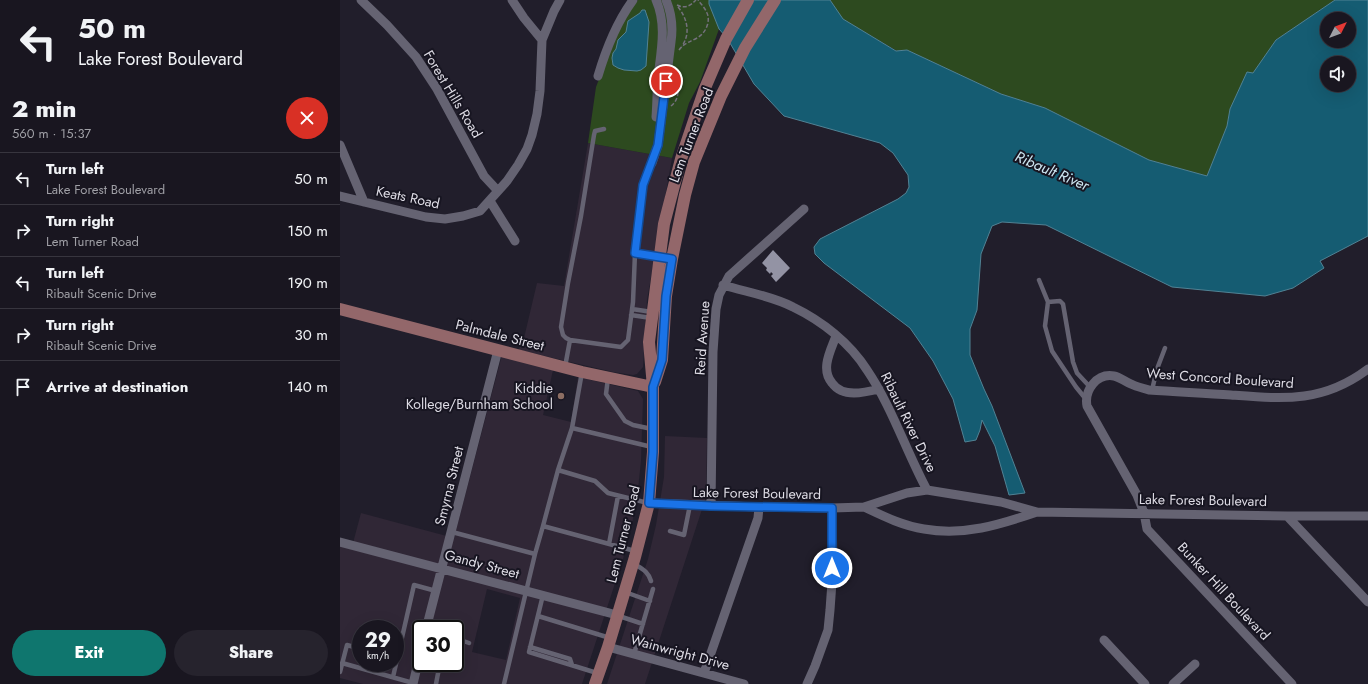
<!DOCTYPE html>
<meta charset="utf-8">
<style>
body{margin:0;font-family:Jost,sans-serif;background:#26232d;color:#f1f3f6;height:100vh;display:flex;flex-direction:column;font-size:15px;white-space:nowrap}
*{box-sizing:border-box;margin:0}
p{font-size:13px;color:#9f9fa5}
.icon{flex:none;width:22px;height:22px;fill:none;stroke:currentColor;stroke-width:2;stroke-linecap:round;stroke-linejoin:round}
.map{position:relative;flex:1;overflow:hidden}
.side{display:flex;flex-direction:column;background:#191620;width:340px}
.side>*{flex:none}
.guide{background:#191620;color:#f1f3f6;overflow:hidden}
.needle{width:26px;rotate:48deg}
.buttons{position:absolute;left:980px;top:12px;display:grid;gap:8px}
.buttons a{display:grid;place-items:center;width:36px;height:36px;border-radius:50%;background:#191620;box-shadow:0 4px 16px #0002,0 0 0 1px #37353e;font-size:20px}
.speed{position:absolute;left:12px;top:620px;display:flex;gap:8px;font-size:20px;font-weight:700;text-align:center}
.speed>*{display:grid;place-content:center;width:52px;height:52px;border-radius:50%;background:#191620;box-shadow:0 4px 16px #0002,0 0 0 1px #37353e;line-height:1}
.speed small{font-size:10px;font-weight:400}
.speed .limit{border:2px solid #111;border-radius:6px;background:#fff;color:#111}
.pin{position:absolute;display:grid;place-items:center;width:34px;height:34px;color:#fff;margin:-17px;border:2px solid #fff;border-radius:50%;box-shadow:0 1px 4px #0007}
.me{position:absolute;width:44px;margin:-22px;rotate:0deg;stroke-linejoin:round;filter:drop-shadow(0 0 3px #0008)}
.turn{display:flex;align-items:center;gap:14px;height:84px;padding:0 12px;font-size:18px}
.turn .icon{width:52px;height:52px;stroke-width:2.5}
.turn b{display:block;font-size:28px;line-height:34px}
.round{display:grid;place-items:center;flex:none;width:42px;height:42px;border-radius:21px;background:#26232d}
.summary{display:flex;align-items:center;justify-content:space-between;height:68px;padding:0 12px}
h1{font-size:24px;font-weight:800;line-height:30px}
.primary-button{display:flex;gap:8px;margin-top:auto;padding:8px 12px}
.primary-button a{flex:1;height:46px;border-radius:24px;background:#0f766e;color:#fff;font-size:16px;font-weight:800;line-height:46px;text-align:center}
.primary-button a+a{background:#26232d;color:#f1f3f6}
ul{padding:0;list-style:none}
li{display:flex;align-items:center;gap:12px;height:52px;padding:0 12px;border-top:1px solid #37353e}
li div{flex:1}
li b{display:block;font-size:15px}
li em{font-style:normal}
main{display:flex;flex:1;min-height:0}
.map>svg:first-child{display:block}
.commercial{fill:#302736;fill-rule:evenodd}
.green{fill:#2d4a1f}
.water{fill:#155c72;stroke:#518294;fill-rule:evenodd}
.building{fill:#9393a4}
.lines{fill:none;stroke-linecap:round;stroke-linejoin:round}
.path{stroke:#74717d;stroke-width:1.5;stroke-dasharray:4 2;stroke-linecap:butt}
.lane{stroke:#656372;stroke-width:4.5}
.street{stroke:#656372;stroke-width:9}
.secondary{stroke:#93676a;stroke-width:12}
.route-casing{stroke:#114b97;stroke-width:10}
.route{stroke:#1a73e8;stroke-width:7}
.education-dot{fill:#8d6e63;stroke:#171521;stroke-width:1.5}
.labels{text-anchor:middle;stroke-width:4;stroke-linejoin:round;paint-order:stroke}
.street-label{font-size:14px;fill:#dedce5;stroke:#171521}
.poi-label{font-size:14px;fill:#dedce5;stroke:#171521;text-anchor:end}
.water-label{font-size:15px;font-style:italic;fill:#cee7f2;stroke:#171521}
</style>
<main>
<section class="side">
<div class="guide">
<div class="turn"><svg class="icon" aria-label="left" viewBox="0 0 24 24"><path d="M17 20v-9H6M10 6l-5 5 5 5"/></svg><div><b>50 m</b>Lake Forest Boulevard</div></div>
</div>
<div class="summary"><div><h1>2 min</h1><p>560 m · 15:37</p></div><a class="round" style="background:#d93025;color:#fff"><svg class="icon" aria-label="close" viewBox="0 0 24 24"><path d="M6 6l12 12M18 6L6 18"/></svg></a></div>
<ul>
<li><svg class="icon" aria-label="left" viewBox="0 0 24 24"><path d="M17 20v-9H6M10 6l-5 5 5 5"/></svg><div><b>Turn left</b><p>Lake Forest Boulevard</p></div><em>50 m</em></li>
<li><svg class="icon" aria-label="right" viewBox="0 0 24 24"><path d="M7 20v-9h11M14 6l5 5-5 5"/></svg><div><b>Turn right</b><p>Lem Turner Road</p></div><em>150 m</em></li>
<li><svg class="icon" aria-label="left" viewBox="0 0 24 24"><path d="M17 20v-9H6M10 6l-5 5 5 5"/></svg><div><b>Turn left</b><p>Ribault Scenic Drive</p></div><em>190 m</em></li>
<li><svg class="icon" aria-label="right" viewBox="0 0 24 24"><path d="M7 20v-9h11M14 6l5 5-5 5"/></svg><div><b>Turn right</b><p>Ribault Scenic Drive</p></div><em>30 m</em></li>
<li><svg class="icon" aria-label="arrive" viewBox="0 0 24 24"><path d="M6 21V4h12l-3 4 3 4H6"/></svg><div><b>Arrive at destination</b></div><em>140 m</em></li>
</ul>
<div class="primary-button"><a>Exit</a><a>Share</a></div>
</section>
<div class="map">
<svg width="1028" height="684" viewBox="0 0 1028 684">
<rect width="100%" height="100%" fill="#211e2b"/>
<path class="commercial" d="M248,143L332,158L307,300L303,367L297,374L293,375L273,372L179,350L182,337L184,338L197,283L224,286Z
M162,355L213,370L203,415L231,422L238,377L298,391L303,399L301,461L298,489L292,524L283,559L242,684H23L0,678V540L13,543L21,513L114,538ZM147,589L180,598L166,660L132,652ZM21,629H55V663H21ZM81,629H115V663H81Z
M325,436L367,438L366,497L305,684H267L308,559L316,525L324,477Z"/>
<path class="green" d="M298,0H369V4L379,29L360,82L349,103L332,158L248,143L256,87L272,46L284,19Z
M490,0H995L936,40L890,109L887,126L867,176L809,160L705,108L661,94L567,50L557,51L502,19Z"/>
<path class="water" d="M369,0H490L503,19L556,51L567,50L661,94L705,108L809,160L867,176L887,126L890,109L907,72L913,73L936,40L995,0H1028V236L980,261L984,268L953,288L925,296L832,287L706,225L662,222L652,226L641,254L637,310L630,329V355L644,389L652,406L685,493L669,495L655,446L642,420L640,430L636,440L625,442L613,399L593,361L570,328L484,263L475,254L474,247L480,239L558,199L566,193L569,187L568,175L553,153L540,143L444,116L414,84L387,38L379,29L369,4ZM987,19H1009V41H987ZM987,63H1009V85H987Z
M302,10H305L309,22L306,66L301,70L297,71L284,70L278,68L273,65L272,58L273,53L276,49L278,40L286,32L288,21L300,13Z"/>
<path class="building" d="M433,250L450,268L436,282L431,276L433,274L431,272L430,274L426,270L427,268L422,263Z"/>
<g class="lines">
<path class="path" d="M337,5C345,9 350,6 356,0
M338,7C347,18 351,33 342,46
M339,50C344,43 350,42 357,38C365,34 371,22 367,13C365,8 361,4 358,0
M331,106C340,99 339,88 335,79"/>
<path class="lane" d="M312,163L303,185L295,253L319,257
M699,280L708,302L705,326L712,351L736,387L745,398
M708,302L720,301L723,304L733,362L737,373L750,387
M292,309L312,312
M291,315L311,318
M230,340L226,338L223,335L221,327L228,283L241,216L254,135L255,131L264,129
M225,367L230,340L281,347L288,340L293,302L295,253
M268,378L266,394L285,421L293,425L312,429
M812,390L817,369L825,348
M232,428L242,372
M218,470L255,481L268,493L308,503
M203,526L218,470L232,428L312,447
M330,531L344,535L350,505
M112,532L195,554
M269,544L278,496
M293,563C302,569 308,571 311,581
M285,592L310,601
M203,595L189,652L257,673
M198,616L270,638
M279,616L303,624
M115,638L129,643
M190,647L230,659L232,665
M294,654L313,589
M2,663L73,683
M0,672L7,645L21,649
M53,677L74,585L96,591
M96,684L100,663
M164,684L195,554L203,526L295,551"/>
<path class="street" d="M21,0L47,25L76,57L97,89L144,176L158,191
M172,0L184,18L202,40
M316,0C327,25 321,51 318,77C317,90 317,104 316,117
M258,76C266,49 276,23 293,0
M0,145L24,202
M312,163L318,145L331,42C333,28 332,14 326,0
M0,196L86,217L105,219L123,216L140,211L167,181L178,165L187,149L192,135L197,114L200,91L202,40L214,11L220,0
M150,201L175,241
M383,285C406,292 432,296 453,307C482,321 510,343 527,370C552,407 566,451 587,490
M496,336C491,350 480,369 492,383C497,390 505,393 514,393C522,393 531,391 539,389
M309,503L419,507L492,508L524,507L567,493L587,490L661,502L697,512L947,516H1028
M371,506L373,352L376,309L379,295L389,276L464,209
M524,507C543,516 563,526 584,529C624,536 659,525 697,512
M947,516L1028,602
M0,542L277,615
M86,629L158,350
M764,640L805,684
M268,647L404,684
M364,673L418,518L419,507
M73,684L81,650
M467,684L475,666L488,630L490,610L493,568L492,508
M833,684L855,664
M952,684L807,529L804,513L797,495L747,406C744,390 757,373 774,376C780,377 785,382 791,384C797,387 803,388 809,390C837,392 864,393 891,395C944,399 983,403 1028,369"/>
<path class="secondary" d="M0,309L242,372L313,387
M315,382L322,360L326,296L332,259L345,195L354,162L381,96L405,48L435,0
M255,684L268,647L295,557L309,503L313,452V387L309,342L324,224L341,159L365,88L386,39L408,0"/>
</g>
<g class="lines">
<g class="route-casing">
<path id="route" d="M326,81L318,145L303,185L295,253L332,259L326,296L322,360L313,387V452L309,503L371,506L492,508V568"/>
</g>
<use href="#route" class="route"/>
</g>
<circle class="education-dot" cx="221" cy="396" r="4"/>
<g class="labels">
<g class="street-label">
<text transform="translate(113 94) rotate(59)" y="5">Forest Hills Road</text>
<text transform="translate(351 135) rotate(-69)" y="5">Lem Turner Road</text>
<text transform="translate(68 197) rotate(12)" y="5">Keats Road</text>
<text transform="translate(160 335) rotate(14)" y="5">Palmdale Street</text>
<text transform="translate(362 338) rotate(-86)" y="5">Reid Avenue</text>
<text transform="translate(880 378) rotate(4)" y="5">West Concord Boulevard</text>
<text transform="translate(569 422) rotate(64)" y="5">Ribault River Drive</text>
<text transform="translate(109 486) rotate(-76)" y="5">Smyrna Street</text>
<text transform="translate(417 493) rotate(1)" y="5">Lake Forest Boulevard</text>
<text transform="translate(863 500) rotate(1)" y="5">Lake Forest Boulevard</text>
<text transform="translate(283 534) rotate(-76)" y="5">Lem Turner Road</text>
<text transform="translate(142 564) rotate(15)" y="5">Gandy Street</text>
<text transform="translate(884 591) rotate(47)" y="5">Bunker Hill Boulevard</text>
<text transform="translate(340 652) rotate(15)" y="5">Wainwright Drive</text>
</g>
<g class="poi-label">
<text x="213" y="393">Kiddie<tspan x="213" dy="16">Kollege/Burnham School</tspan></text>
</g>
<g class="water-label">
<text transform="translate(712 171) rotate(23)" y="5">Ribault River</text>
</g>
</g>
</svg>
<div class="buttons">
<a><svg class="needle" viewBox="-14 -14 28 28"><path d="M0-13l5 13h-10z" fill="#e53935"/><path d="M0 13l5-13h-10z" fill="#9f9fa5"/></svg></a>
<a><svg class="icon" aria-label="sound" viewBox="0 0 24 24"><path d="M4 9h4l5-4v14l-5-4H4zM17 9q2 3 0 6"/></svg></a>
</div>
<div class="speed"><div>29<small>km/h</small></div><div class="limit">30</div></div>
<div class="pin" style="left:326px;top:81px;background:#d93025"><svg class="icon" aria-label="arrive" viewBox="0 0 24 24"><path d="M6 21V4h12l-3 4 3 4H6"/></svg></div>
<svg class="me" style="left:492px;top:568px" viewBox="-20 -20 40 40"><circle r="17" fill="#1a73e8" stroke="#fff" stroke-width="3"/><path d="M0-11L8 9 0 5-8 9z" fill="#fff"/></svg>
</div>
</main>
